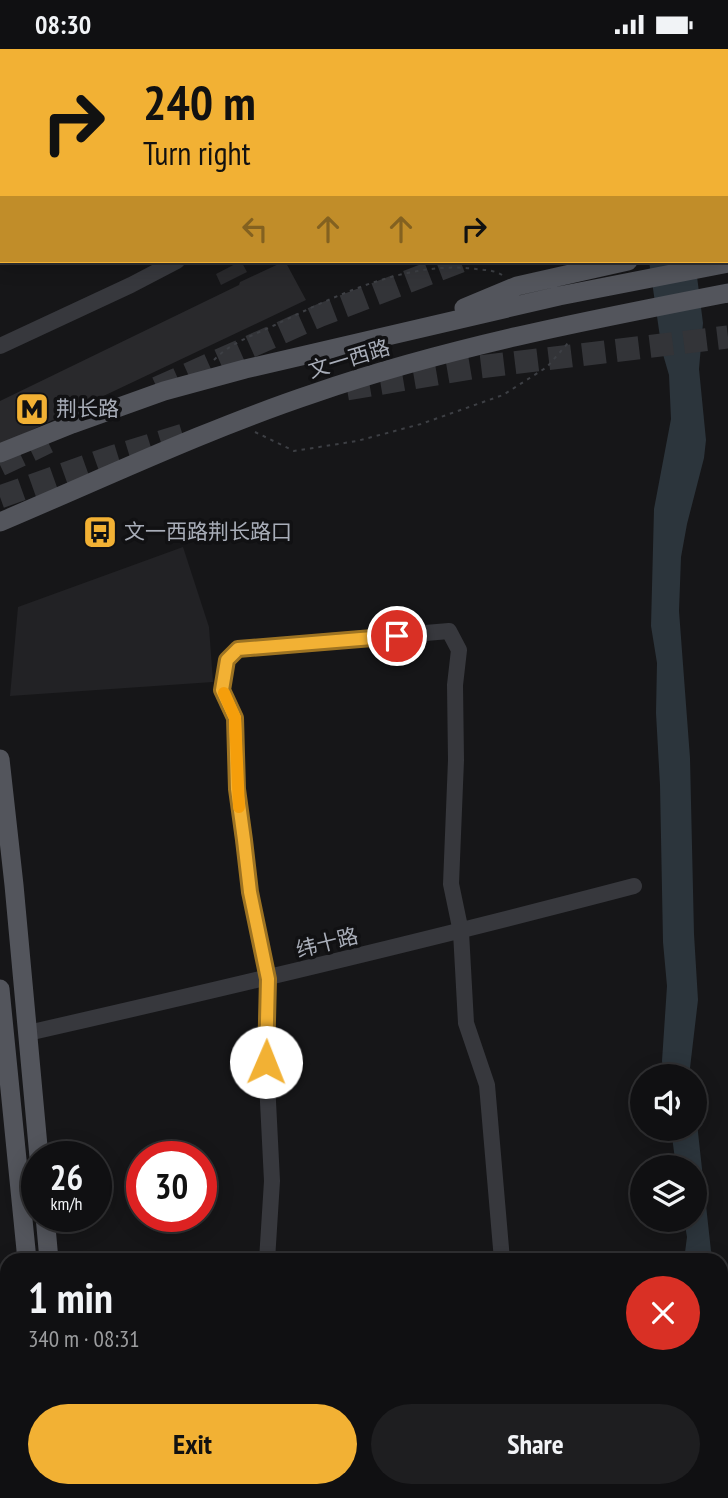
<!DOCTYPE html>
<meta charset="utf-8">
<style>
body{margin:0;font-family:"PT Sans Narrow","Noto Sans SC",sans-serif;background:#1e1e20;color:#f1f3f6;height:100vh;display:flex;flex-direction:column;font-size:26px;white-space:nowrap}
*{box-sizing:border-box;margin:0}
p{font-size:23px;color:#9c9d9f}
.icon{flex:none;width:38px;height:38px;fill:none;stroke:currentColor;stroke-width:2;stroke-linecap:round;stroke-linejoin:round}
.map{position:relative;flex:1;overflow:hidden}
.sheet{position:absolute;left:0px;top:1204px;width:728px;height:245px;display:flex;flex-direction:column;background:#101012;border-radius:21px 21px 0 0;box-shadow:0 4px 18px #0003,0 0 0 2px #303032}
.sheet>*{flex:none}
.banner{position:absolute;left:0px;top:0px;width:728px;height:214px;box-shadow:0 4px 18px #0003,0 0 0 2px #303032;background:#f2b134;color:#111;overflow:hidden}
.fabs{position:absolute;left:630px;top:1015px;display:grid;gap:14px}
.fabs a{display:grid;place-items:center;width:77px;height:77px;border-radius:50%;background:#101012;box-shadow:0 4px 18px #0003,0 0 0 2px #303032;font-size:35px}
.speed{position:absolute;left:21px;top:1092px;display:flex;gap:14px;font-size:35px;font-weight:700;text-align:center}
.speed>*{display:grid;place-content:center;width:91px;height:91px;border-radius:50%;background:#101012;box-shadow:0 4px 18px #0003,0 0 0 2px #303032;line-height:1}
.speed small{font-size:18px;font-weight:400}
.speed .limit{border:10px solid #d22;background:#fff;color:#111}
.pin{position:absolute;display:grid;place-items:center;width:60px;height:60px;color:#fff;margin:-30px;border:4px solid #fff;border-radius:50%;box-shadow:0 2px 7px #0007}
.me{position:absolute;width:77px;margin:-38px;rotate:1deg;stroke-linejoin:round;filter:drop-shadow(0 0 5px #0008)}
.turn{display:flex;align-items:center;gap:24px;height:147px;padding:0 28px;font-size:32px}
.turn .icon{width:91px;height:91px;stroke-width:2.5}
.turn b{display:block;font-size:49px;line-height:60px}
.lanes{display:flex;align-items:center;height:66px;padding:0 28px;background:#0003;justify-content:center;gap:35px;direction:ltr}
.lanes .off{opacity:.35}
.round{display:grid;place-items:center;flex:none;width:74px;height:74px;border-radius:37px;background:#1e1e20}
.head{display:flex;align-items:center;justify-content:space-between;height:119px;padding:0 28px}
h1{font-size:42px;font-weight:800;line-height:52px}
.action{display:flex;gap:14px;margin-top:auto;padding:14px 28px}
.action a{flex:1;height:80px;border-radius:42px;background:#f2b134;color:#111;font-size:28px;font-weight:800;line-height:80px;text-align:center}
.action a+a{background:#1e1e20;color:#f1f3f6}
.status{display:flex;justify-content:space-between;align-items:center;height:49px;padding:0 35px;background:#101012;direction:ltr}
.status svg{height:19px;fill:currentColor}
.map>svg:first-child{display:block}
.built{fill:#222225}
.water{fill:#2c353c}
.building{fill:#29292c}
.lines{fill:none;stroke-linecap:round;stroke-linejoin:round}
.highway-tunnel{stroke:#333438;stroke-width:23;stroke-dasharray:23 11;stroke-linecap:butt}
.path{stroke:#3d3f44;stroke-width:2;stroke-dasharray:3.5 5;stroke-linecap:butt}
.minor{stroke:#37383d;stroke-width:16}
.major{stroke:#53555c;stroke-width:19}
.route-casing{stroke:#9d7322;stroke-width:18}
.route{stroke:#f2b134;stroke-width:12}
.slow{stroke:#f59e0b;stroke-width:12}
.labels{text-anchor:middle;stroke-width:7;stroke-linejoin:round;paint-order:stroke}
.street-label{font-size:21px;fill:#a8adb8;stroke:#111113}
.poi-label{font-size:21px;fill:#a8adb8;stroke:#111113;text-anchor:start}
</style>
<div class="status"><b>08:30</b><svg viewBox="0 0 49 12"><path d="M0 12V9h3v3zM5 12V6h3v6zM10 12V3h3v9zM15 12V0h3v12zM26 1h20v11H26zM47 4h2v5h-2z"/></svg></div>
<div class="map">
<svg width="728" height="1449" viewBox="0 0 728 1449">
<rect width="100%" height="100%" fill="#161618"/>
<path class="built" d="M183,498L209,578L213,633L10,647L18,558Z"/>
<path class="water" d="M649,212H695L703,274L699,320L706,391L704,409L687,475L681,508L679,562L690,709L694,885L698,951L690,1019L691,1027H664L662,1012L667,937L663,893L660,736L656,664L657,614L651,577L654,460L671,370L669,326L662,302Z
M695,1056L712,1211H684L687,1188L684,1171H695V1118H676L671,1080H695Z
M7,1411V1442H89L68,1449H0V1413Z"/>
<path class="building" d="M241,212L247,223L221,236L216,225Z
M285,212L306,251L0,396V352L239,236L240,233Z
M0,1251H2L7,1302V1377H0Z"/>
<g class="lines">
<path class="highway-tunnel" d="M726,139H728
M157,339L321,266L461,212
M347,340L471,319L728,288
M0,416L48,393
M0,448L112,408L193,383"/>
<path class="path" d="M214,311C230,294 254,286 275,276C335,247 408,211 476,220C485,221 494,221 502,226
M255,383L294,402L357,392L421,375L503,346L547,318L568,294"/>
<path class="minor" d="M312,0L313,2
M504,2L506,0
M0,297L131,236L177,212
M28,984C230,938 432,890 634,837
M267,1211L272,1132L266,1013L268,930L250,843L237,740L235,669L222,641L227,611L238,600L449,582L459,601L455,636L456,711L451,835L461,883L466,974L487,1036L502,1211
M721,1305L728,1294
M716,1449V1442"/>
<path class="major" d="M726,194H728
M464,259L517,237L628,212
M0,404L72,375L164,342L245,320L559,247L728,214
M0,473C104,429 207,380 315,344C449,298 589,271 728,244
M0,710L14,836L39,1108
M0,940L27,1211
M45,1167L49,1211
M49,1442L50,1449
M70,1442L71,1449"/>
</g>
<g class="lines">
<g class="route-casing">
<path id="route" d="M266,1013L268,930L250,843L244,791L237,740L235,669L222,641L227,611L238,600L397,587"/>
</g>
<use href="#route" class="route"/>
<path class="slow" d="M224,644L235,669L239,758"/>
</g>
<defs>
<g id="metro-square" transform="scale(1.75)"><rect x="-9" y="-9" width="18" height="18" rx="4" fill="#f2b134" stroke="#111113"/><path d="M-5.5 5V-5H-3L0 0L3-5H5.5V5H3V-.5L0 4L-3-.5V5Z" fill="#111"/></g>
<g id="bus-square" transform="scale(1.75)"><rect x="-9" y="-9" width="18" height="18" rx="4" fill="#f2b134" stroke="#111113"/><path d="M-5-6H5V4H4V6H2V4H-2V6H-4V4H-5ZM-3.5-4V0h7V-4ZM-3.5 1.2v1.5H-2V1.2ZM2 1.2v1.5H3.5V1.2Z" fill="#111"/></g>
</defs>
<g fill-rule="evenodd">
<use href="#metro-square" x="32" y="360"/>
<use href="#bus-square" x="100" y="483"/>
</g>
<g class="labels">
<g class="street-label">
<text transform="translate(349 310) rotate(-17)" y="7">文一西路</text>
<text transform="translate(327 894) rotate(-14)" y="7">纬十路</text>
</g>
<g class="poi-label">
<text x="56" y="367">荆长路</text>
<text x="124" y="490">文一西路荆长路口</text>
</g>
</g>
</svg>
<div class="fabs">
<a><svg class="icon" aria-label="sound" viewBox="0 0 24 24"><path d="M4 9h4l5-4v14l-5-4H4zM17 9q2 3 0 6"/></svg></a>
<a><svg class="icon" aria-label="layers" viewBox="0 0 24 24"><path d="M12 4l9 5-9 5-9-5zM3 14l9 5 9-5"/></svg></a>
</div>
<div class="speed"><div>26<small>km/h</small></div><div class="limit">30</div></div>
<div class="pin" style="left:397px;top:587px;background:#d93025"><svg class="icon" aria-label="arrive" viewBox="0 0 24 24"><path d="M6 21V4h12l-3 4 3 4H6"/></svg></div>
<svg class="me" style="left:266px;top:1013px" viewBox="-20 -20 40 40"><circle r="19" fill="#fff"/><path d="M0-13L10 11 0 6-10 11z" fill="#f2b134"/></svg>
<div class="banner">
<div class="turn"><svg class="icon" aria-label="right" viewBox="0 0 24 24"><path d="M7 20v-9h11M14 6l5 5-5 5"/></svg><div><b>240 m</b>Turn right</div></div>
<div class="lanes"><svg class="icon off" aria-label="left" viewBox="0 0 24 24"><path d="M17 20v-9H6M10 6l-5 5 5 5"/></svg><svg class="icon off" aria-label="ahead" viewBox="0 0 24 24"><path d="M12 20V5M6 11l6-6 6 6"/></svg><svg class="icon off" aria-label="ahead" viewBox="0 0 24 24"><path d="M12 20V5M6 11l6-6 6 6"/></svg><svg class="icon" aria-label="right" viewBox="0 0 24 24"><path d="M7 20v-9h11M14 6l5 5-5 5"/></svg></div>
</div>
<section class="sheet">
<div class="head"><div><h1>1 min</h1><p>340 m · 08:31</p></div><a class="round" style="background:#d93025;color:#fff"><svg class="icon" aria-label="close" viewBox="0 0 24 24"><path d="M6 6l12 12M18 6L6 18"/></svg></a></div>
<div class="action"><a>Exit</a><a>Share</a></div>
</section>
</div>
